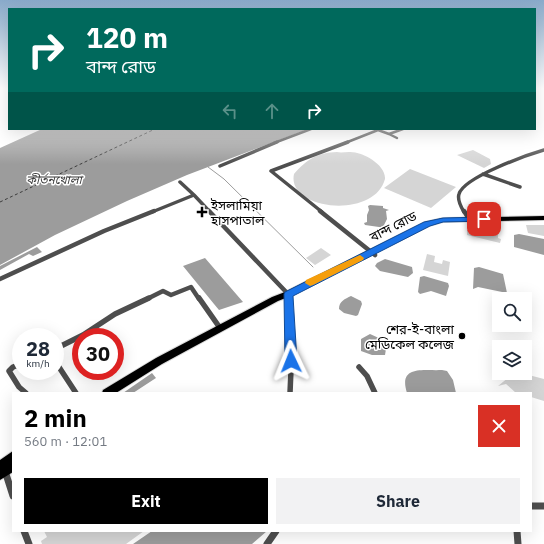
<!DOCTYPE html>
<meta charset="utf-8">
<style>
body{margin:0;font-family:"IBM Plex Sans","Noto Sans Bengali",sans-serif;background:#f2f2f3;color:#1f2937;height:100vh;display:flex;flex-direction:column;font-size:15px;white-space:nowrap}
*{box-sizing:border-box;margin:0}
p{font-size:13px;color:#747a83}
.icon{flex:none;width:22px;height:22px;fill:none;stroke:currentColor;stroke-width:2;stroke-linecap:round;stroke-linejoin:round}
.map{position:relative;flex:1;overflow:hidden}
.sheet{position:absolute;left:12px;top:392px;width:520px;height:140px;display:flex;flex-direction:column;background:#fff;border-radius:0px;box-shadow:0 4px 16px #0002}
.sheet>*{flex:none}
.top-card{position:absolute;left:8px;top:8px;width:528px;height:122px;border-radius:0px;box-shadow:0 4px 16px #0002;background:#00695c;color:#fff;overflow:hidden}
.controls{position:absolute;left:492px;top:292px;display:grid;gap:8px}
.controls a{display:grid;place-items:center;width:40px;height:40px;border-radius:0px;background:#fff;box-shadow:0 4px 16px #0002;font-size:20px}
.speed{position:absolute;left:12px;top:328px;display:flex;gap:8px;font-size:20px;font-weight:700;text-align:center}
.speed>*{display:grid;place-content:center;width:52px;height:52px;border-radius:50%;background:#fff;box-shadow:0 4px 16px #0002;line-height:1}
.speed small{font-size:10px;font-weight:400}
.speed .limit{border:6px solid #d22;background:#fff;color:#111}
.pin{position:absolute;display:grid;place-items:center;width:34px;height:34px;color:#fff;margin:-17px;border-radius:8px;box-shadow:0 2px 6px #0006}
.me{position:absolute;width:44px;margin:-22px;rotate:358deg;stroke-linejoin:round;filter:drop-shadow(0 0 3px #0008)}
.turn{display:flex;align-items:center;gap:14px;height:84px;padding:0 12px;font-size:18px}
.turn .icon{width:52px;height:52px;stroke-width:2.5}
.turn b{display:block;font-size:28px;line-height:34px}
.lanes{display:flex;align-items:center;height:38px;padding:0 12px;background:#0003;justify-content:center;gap:20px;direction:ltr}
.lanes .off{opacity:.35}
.round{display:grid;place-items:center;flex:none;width:42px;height:42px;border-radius:0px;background:#f2f2f3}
.head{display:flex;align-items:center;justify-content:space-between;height:68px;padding:0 12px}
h1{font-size:24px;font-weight:700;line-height:30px;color:#000}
.button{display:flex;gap:8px;margin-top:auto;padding:8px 12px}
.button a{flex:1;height:46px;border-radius:0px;background:#000;color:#fff;font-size:16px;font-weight:700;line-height:46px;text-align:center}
.button a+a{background:#f2f2f3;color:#1f2937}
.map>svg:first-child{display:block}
.green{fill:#d5d5d5}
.water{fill:#9c9c9c}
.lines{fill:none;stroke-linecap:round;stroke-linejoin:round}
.stream{stroke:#9c9c9c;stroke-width:1}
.ferry{stroke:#3d3d3d;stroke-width:1;stroke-dasharray:3 2.5;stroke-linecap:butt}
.trunk-casing{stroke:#dbdbdb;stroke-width:2}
.minor-far4{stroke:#4e4e4e;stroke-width:2.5}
.minor-far3{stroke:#4e4e4e;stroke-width:3.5}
.minor-far2{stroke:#4e4e4e;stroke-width:4.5}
.minor-far1{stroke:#4e4e4e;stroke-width:5.5}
.minor{stroke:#4e4e4e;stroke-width:7}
.trunk{fill:#000;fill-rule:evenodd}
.route{fill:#1a73e8;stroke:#114b97}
.slow{fill:#f59e0b}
.poi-dot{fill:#000;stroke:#fff;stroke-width:1.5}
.labels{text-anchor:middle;stroke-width:3;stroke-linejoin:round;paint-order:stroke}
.far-water-label{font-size:12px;font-style:italic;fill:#3d3d3d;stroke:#fff}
.poi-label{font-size:13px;fill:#000;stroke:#fff;text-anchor:start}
.street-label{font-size:13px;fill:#000;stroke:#fff}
</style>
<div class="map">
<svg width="544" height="544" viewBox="0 0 544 544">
<rect width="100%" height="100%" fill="#fff"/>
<path class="green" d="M473,150L490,159L491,164L484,168L457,155Z
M337,152C341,153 345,152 349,152C361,151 386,164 385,179C374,220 286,210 294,174C307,159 317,153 337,152Z
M410,169L456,187L431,208L384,188Z
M526,225H544V236L528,233Z
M489,227L493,228L494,233L498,234V238L501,239L500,243L467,235V230Z
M321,248L331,255L315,265L306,258Z
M427,254L435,256L434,262L442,264L443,260L450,262L448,276L423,270Z
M514,373H521L544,379V401L531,397V393H516L506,384L498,386Z
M44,531H144L126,544H42L41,541L47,537Z"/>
<path class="water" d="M42,129H308L187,175L127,201L55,235L0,265V148Z
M370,205L383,206V208L389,210L386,211L387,219L384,225L387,226L386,228L365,225L364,223L367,222V215L369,210L368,206Z
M519,234L544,239V255L514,247V235Z
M37,247L42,252L33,256L29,254L0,270V266Z
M205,258L243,302L219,310L214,304L183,266Z
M385,259L412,267L413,273L408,277L380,271L375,266L377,263Z
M479,267L503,274L507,293L478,287L473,289L474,268Z
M424,276L448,283L449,286L446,296L431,291L420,294L418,292L420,277Z
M351,296L361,301L362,304L358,315L356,316L344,313L339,309C339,301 345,299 351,296Z
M370,334L381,339L386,349L385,355H372L361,351V339Z
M442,370L447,371L453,380L456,393H407C398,365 423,371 442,370Z
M152,373L156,378L133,393H123Z
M152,531H267L252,544H133Z"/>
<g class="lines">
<path class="stream" d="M208,167L224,179L313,267"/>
<path class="ferry" d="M0,202L155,129"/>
<g class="trunk-casing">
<path id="trunk" d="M544,216V220L443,222L429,226L291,296L278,301L162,364L116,393H102L103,390L156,358L272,297L285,292L425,222L443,218Z
M13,451V472L0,480V460Z"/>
</g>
<path class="minor-far4" d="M397,138L389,134L403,129
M274,143L311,129
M345,143L378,130L389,134"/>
<path class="minor-far3" d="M220,166L277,142
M483,174L520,187
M180,182L194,195
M152,212L194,195L210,212
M322,212L271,171L348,142
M464,212C461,207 457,200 459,194C464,177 527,155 544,150"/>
<path class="minor-far2" d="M209,211L288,294V299
M320,211L375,255
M464,211L471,222
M0,279L104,231L154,211
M147,299L163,291L171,295L191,287L199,299"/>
<path class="minor-far1" d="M199,298L220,328
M288,298L291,370L290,393
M55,349L83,335L115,314L149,298
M21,364L13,367L9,371L19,387L26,393
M57,364L76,393
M359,367L367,376L375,393"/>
<path class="minor" d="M5,471L13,496
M531,506H544
M24,531L29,544
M517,531L518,544
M267,544L276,531"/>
<use href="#trunk" class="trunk"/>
</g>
<linearGradient id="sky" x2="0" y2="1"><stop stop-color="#89aaca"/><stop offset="0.54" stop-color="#fff"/><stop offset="1" stop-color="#fff" stop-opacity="0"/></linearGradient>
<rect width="544" height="164" fill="url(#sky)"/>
<path class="route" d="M484,217H487V221L443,222L430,226L293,296L297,361L295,364L291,365L287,364L285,361L284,294L285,292L424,222L443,218Z"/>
<path class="slow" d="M360,255L364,258L363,260L313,285L310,286L305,283L306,280Z"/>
<g class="poi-dot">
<path d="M200 206h4v4h4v4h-4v4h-4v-4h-4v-4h4z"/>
<circle cx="462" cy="336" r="4"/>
</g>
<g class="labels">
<g class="far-water-label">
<text x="54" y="184">কীর্তনখোলা</text>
</g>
<g class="poi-label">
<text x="211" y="210">ইসলামিয়া<tspan x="211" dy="15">হাসপাতাল</tspan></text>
<text x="454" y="334" text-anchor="end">শের-ই-বাংলা<tspan x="454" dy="15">মেডিকেল কলেজ</tspan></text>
</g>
<g class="street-label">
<text transform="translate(393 226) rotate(-27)" y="5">বান্দ রোড</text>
</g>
</g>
</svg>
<div class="controls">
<a><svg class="icon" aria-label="search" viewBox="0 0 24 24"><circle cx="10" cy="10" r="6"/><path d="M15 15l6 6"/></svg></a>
<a><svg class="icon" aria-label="layers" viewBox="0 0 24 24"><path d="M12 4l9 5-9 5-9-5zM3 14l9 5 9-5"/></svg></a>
</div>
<div class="speed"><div>28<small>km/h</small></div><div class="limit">30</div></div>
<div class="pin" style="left:484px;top:219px;background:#d93025"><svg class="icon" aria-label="arrive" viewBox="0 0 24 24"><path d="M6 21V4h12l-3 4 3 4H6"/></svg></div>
<svg class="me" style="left:291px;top:361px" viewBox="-20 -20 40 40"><path d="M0-17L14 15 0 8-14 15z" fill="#1a73e8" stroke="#fff" stroke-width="4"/></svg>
<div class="top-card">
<div class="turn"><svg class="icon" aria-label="right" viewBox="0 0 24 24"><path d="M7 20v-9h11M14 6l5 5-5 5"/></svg><div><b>120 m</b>বান্দ রোড</div></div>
<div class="lanes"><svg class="icon off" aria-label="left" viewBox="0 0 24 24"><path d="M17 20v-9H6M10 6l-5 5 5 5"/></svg><svg class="icon off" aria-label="ahead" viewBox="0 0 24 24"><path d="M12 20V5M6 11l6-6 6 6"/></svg><svg class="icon" aria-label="right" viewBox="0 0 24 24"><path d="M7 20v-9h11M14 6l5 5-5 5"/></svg></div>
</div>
<section class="sheet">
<div class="head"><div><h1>2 min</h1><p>560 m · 12:01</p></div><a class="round" style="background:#d93025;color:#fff"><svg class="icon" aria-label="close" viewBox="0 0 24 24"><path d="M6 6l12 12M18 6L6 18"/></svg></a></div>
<div class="button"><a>Exit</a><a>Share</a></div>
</section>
</div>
